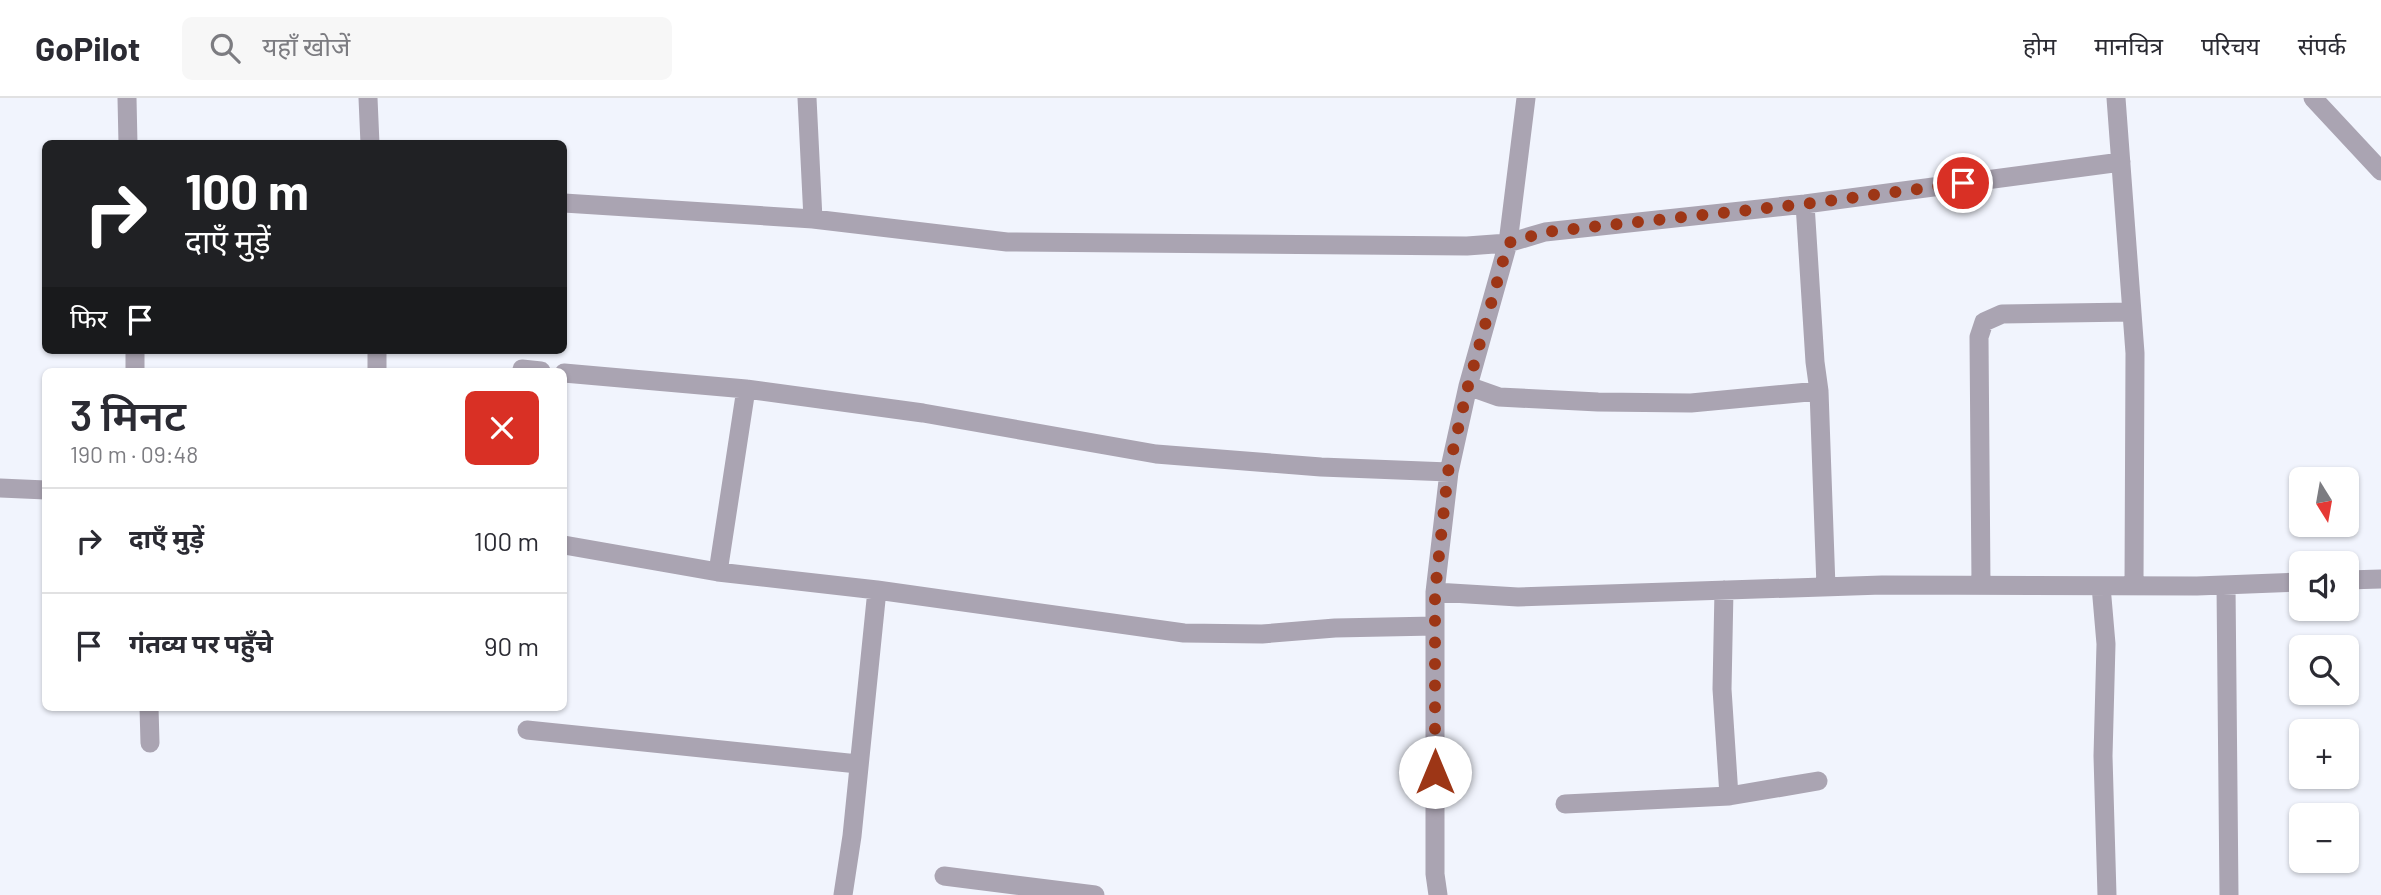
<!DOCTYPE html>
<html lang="hi">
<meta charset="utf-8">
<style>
body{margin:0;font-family:Barlow,"Noto Sans Devanagari",sans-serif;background:#f7f7f7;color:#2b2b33;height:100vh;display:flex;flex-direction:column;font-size:26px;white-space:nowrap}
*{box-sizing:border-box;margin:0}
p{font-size:23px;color:#7c7c81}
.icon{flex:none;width:38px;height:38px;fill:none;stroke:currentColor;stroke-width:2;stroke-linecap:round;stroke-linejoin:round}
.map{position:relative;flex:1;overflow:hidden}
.details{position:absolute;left:42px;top:270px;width:525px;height:343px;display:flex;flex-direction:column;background:#fff;border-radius:10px;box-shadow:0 2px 5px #0004}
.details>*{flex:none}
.banner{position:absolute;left:42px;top:42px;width:525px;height:214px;border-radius:10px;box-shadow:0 2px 5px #0004;background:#202124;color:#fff;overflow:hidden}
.needle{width:46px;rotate:169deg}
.fabs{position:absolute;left:2289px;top:369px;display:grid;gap:14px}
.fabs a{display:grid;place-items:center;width:70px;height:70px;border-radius:10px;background:#fff;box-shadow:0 2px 5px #0004;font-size:35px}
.pin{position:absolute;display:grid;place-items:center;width:60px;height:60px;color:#fff;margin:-30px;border:4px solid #fff;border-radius:50%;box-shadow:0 2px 7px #0007}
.me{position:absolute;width:77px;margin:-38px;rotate:0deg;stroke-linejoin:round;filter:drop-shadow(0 0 5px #0008)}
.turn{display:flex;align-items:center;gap:24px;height:147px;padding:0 28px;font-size:32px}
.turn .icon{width:91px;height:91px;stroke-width:2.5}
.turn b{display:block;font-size:49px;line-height:60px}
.then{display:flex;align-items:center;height:66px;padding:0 28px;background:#0003;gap:14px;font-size:26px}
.round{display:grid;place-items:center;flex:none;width:74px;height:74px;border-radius:10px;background:#f7f7f7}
.overview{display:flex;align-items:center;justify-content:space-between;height:119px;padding:0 28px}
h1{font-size:42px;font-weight:600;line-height:52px}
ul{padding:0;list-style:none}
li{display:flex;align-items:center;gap:21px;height:105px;padding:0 28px;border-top:2px solid #e1e1e2}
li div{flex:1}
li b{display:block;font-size:26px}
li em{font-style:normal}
header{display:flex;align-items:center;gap:42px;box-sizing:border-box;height:98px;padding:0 35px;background:#fff;border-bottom:2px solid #e1e1e2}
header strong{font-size:33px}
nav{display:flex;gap:38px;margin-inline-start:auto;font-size:24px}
.search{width:490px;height:63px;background:#f7f7f7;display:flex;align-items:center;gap:18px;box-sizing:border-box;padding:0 24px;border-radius:10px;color:#7c7c81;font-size:26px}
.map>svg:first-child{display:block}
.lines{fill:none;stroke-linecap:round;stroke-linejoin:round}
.minor{stroke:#aaa4b2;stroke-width:19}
.route{stroke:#9d3616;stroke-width:12;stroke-dasharray:0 21.6}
</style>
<header>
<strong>GoPilot</strong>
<div class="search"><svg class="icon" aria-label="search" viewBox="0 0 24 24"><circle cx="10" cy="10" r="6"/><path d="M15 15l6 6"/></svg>यहाँ खोजें</div>
<nav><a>होम</a><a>मानचित्र</a><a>परिचय</a><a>संपर्क</a></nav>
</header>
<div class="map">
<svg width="2381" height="797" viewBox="0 0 2381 797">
<rect width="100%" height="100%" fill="#f1f4fd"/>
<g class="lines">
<path class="minor" d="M127,0L128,46
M368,0L370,46
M807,0L813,121
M2116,0L2135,255L2134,487
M2313,0L2381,73
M564,105L813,121L1007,144L1467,148L1508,145L1545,134L1805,106L2121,64
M1805,106L1815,264L1819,293L1826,489
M135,252V273
M377,252V273
M522,271L541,273
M564,275L746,291L923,315L1156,356L1321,369L1449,374
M1468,288L1499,299L1598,304L1691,305L1819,293
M0,390L46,392
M564,447L718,474L877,492
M718,474L746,291
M2347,482L2381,481
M1981,487L1979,239L1984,224L2002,216L2132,214
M2226,487L2229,797
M2101,488L2106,546L2103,658L2107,797
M1724,492L1722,591L1729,698
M1435,494L1449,374L1468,288L1508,145L1526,0
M149,609L150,645
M527,632L858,666
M1565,706L1729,698L1818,683
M944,778L1095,797
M843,797L852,738L877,492L1184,535L1262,536L1335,530L1435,528
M1438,797L1435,776V494L1518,499L1882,487L2197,488L2301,484"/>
</g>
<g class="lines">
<path class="route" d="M1435,674V494L1448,374L1468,288L1508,145L1545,134L1805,106L1963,85"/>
</g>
</svg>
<div class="fabs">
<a><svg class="needle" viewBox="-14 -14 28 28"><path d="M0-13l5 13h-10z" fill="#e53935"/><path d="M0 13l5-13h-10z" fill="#7c7c81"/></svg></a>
<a><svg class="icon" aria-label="sound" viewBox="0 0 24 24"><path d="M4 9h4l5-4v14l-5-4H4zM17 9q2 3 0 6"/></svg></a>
<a><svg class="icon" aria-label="search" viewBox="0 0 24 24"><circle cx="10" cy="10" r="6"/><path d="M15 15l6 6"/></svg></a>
<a>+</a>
<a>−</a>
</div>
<div class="pin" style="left:1963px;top:85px;background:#d93025"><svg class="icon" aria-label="arrive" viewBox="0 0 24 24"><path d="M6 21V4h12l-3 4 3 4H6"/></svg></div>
<svg class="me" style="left:1435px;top:674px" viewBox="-20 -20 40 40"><circle r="19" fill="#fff"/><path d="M0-13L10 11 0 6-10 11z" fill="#9d3616"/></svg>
<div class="banner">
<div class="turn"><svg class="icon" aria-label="right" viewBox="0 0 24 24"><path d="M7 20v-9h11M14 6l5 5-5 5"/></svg><div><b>100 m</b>दाएँ मुड़ें</div></div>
<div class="then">फिर<svg class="icon" aria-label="arrive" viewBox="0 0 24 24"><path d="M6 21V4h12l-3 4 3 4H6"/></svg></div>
</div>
<section class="details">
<div class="overview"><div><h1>3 मिनट</h1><p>190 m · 09:48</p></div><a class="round" style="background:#d93025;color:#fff"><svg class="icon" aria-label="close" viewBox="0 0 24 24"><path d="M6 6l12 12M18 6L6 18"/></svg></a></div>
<ul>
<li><svg class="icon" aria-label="right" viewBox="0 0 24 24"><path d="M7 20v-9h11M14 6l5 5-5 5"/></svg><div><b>दाएँ मुड़ें</b></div><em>100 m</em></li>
<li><svg class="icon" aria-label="arrive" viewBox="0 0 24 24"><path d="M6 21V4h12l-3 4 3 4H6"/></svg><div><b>गंतव्य पर पहुँचे</b></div><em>90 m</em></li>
</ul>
</section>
</div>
